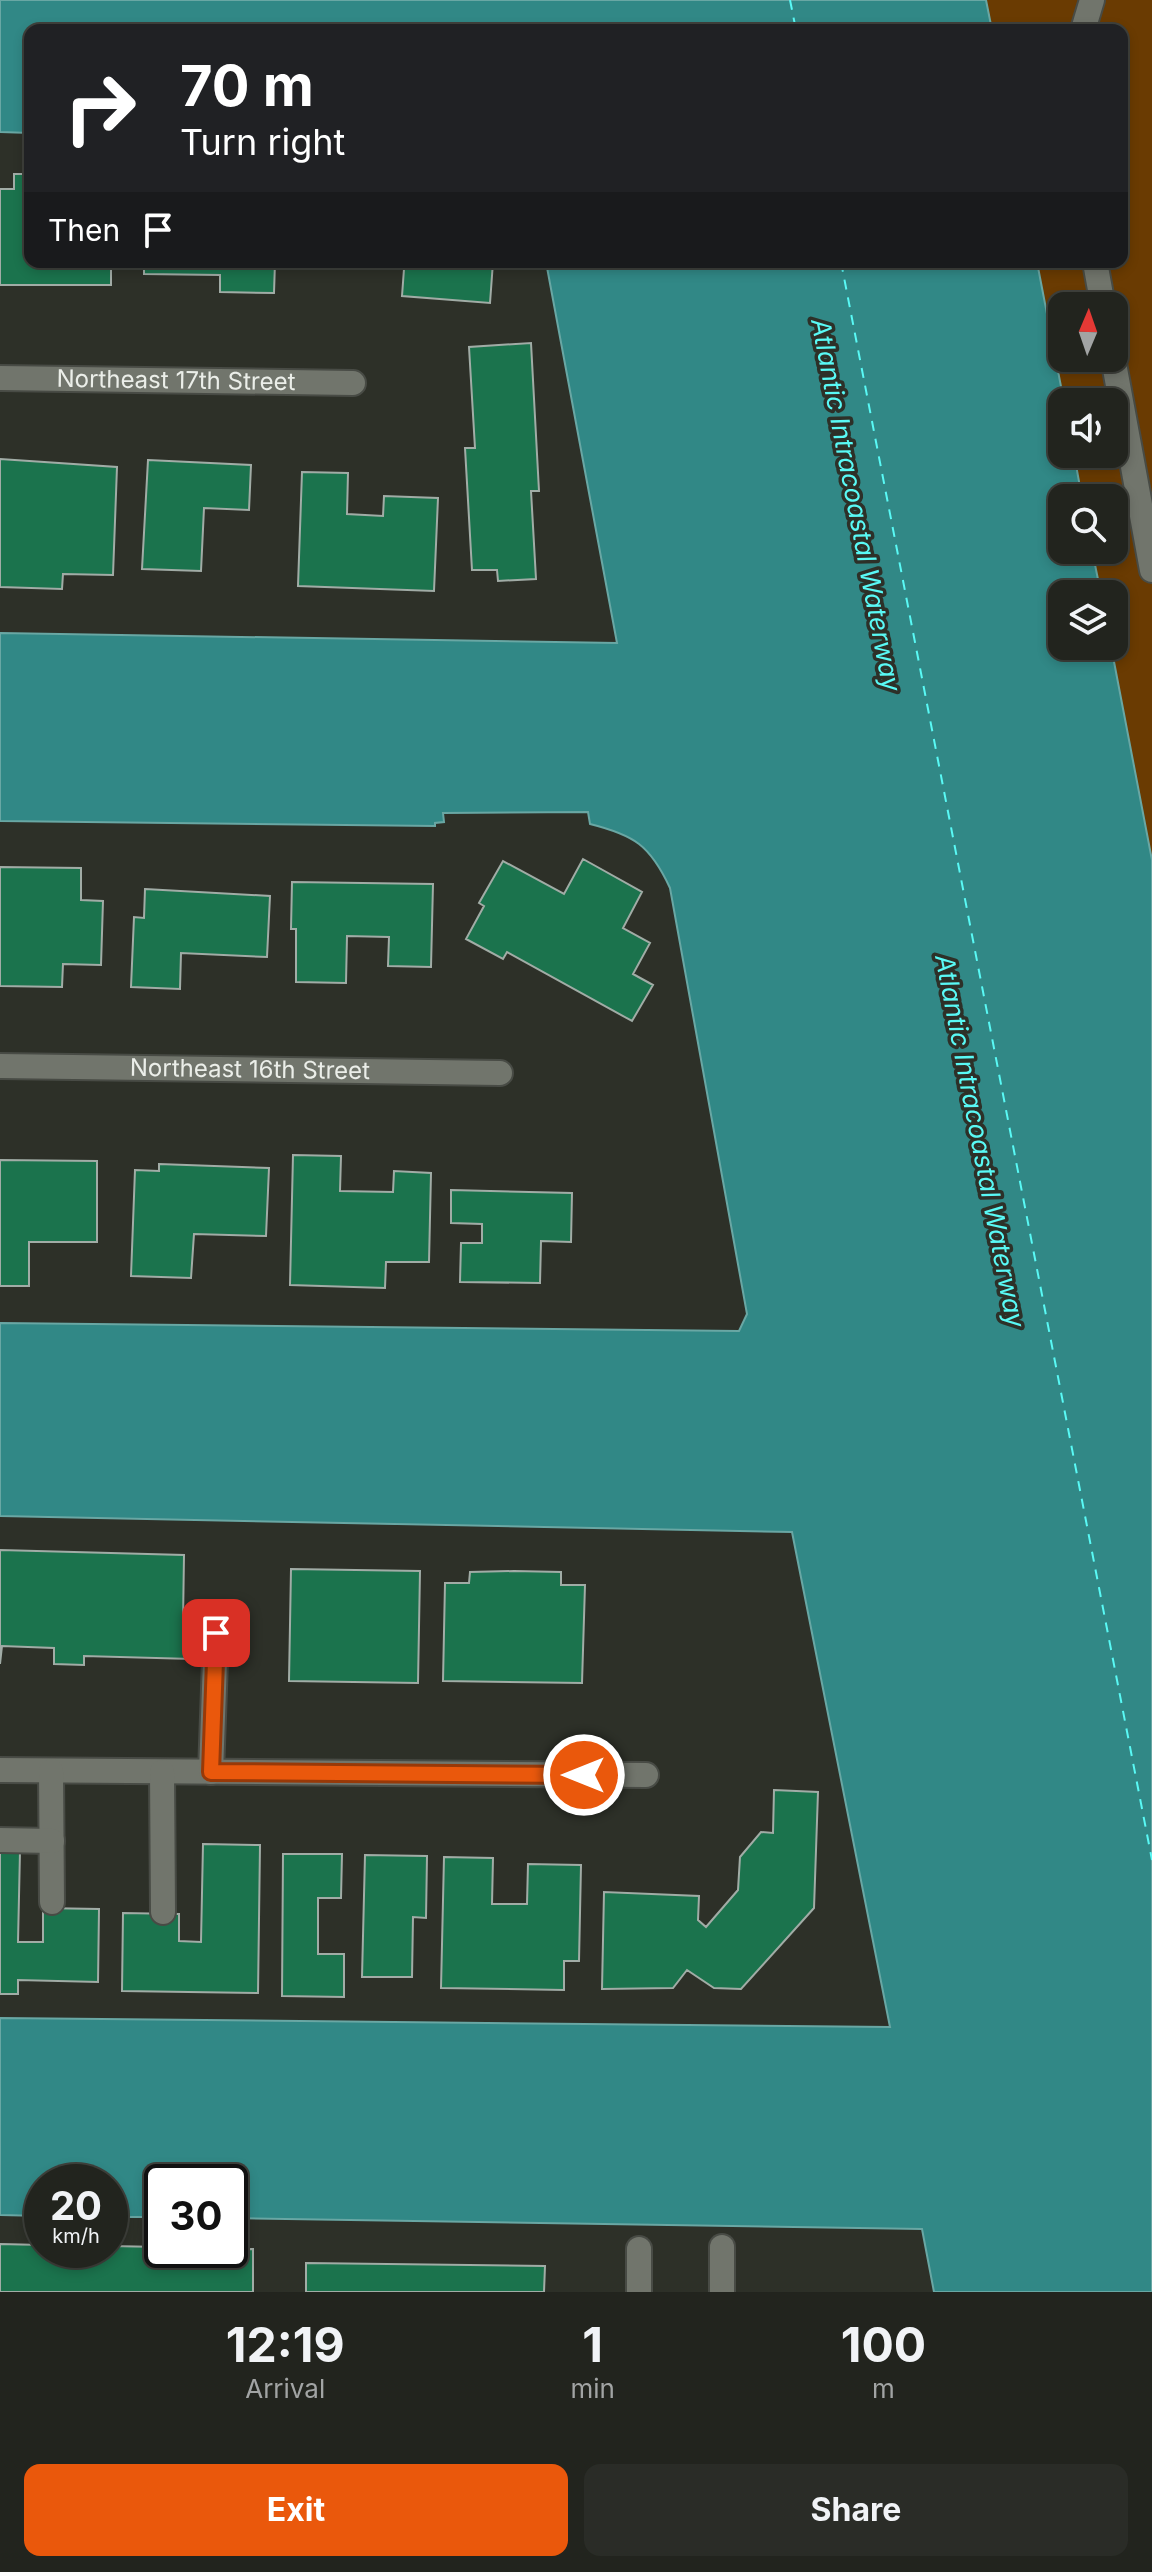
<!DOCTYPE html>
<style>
body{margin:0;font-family:Inter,sans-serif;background:#2a2c27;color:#f1f3f6;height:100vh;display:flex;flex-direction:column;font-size:30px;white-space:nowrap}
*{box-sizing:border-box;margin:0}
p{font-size:26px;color:#a2a4a4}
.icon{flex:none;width:44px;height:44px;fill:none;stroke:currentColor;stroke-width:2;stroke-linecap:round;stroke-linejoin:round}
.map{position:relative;height:2292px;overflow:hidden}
.side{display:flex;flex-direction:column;background:#22241e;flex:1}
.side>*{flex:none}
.banner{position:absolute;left:24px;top:24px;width:1104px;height:244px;border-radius:16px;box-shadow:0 4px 12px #0003,0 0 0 2px #3f413c;background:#202124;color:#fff;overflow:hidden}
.needle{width:52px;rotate:2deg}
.controls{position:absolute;left:1048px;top:292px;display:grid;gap:16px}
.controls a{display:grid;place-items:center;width:80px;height:80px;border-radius:16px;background:#22241e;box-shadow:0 4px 12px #0003,0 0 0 2px #3f413c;font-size:40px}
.speed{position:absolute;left:24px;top:2164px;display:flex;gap:16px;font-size:40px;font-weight:700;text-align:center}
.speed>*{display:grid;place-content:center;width:104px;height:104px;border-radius:50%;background:#22241e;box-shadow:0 4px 12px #0003,0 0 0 2px #3f413c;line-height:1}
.speed small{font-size:20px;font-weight:400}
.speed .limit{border:4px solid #111;border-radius:12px;background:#fff;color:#111}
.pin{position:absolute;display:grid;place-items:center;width:68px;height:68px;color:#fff;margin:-34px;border-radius:16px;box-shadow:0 4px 12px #0006}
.me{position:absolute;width:88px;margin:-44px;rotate:270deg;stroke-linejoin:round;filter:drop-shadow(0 0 6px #0008)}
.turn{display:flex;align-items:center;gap:28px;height:168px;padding:0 24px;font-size:36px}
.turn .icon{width:104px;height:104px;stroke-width:2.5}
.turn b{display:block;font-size:56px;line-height:68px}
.then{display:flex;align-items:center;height:76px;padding:0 24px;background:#0003;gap:16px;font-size:30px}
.eta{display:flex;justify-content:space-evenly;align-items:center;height:136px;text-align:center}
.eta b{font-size:48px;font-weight:700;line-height:56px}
.cta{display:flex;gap:16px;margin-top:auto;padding:16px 24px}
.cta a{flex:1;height:92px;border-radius:16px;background:#ea580c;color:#fff;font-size:32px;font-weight:700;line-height:92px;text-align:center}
.cta a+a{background:#2a2c27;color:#f1f3f6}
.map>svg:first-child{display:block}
.green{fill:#6a3b02;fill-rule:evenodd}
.water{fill:#318886;stroke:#69a7a4;stroke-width:2}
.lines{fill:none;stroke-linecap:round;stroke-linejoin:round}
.ferry{stroke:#59f9f5;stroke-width:2;stroke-dasharray:10 8;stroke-linecap:butt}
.building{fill:#1b734d;stroke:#a1aca6;stroke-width:2}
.minor-casing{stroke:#484b45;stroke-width:28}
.minor{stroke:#71756c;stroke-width:24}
.route-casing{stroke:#983908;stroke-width:20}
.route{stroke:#ea580c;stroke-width:14}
.labels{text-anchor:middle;stroke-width:7;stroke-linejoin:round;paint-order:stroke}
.street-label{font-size:24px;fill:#ebeee9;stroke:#2d3028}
.water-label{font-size:26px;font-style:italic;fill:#59f9f5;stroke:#2d3028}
</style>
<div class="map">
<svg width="1152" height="2292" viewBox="0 0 1152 2292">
<rect width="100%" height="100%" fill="#2d3028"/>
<path class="green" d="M986,0H1152V860L1111,646H1114V594H1101L1092,550H1114V498H1082L1074,454H1114V402H1064L1037,262H1122V30H992ZM1062,306H1114V358H1062Z"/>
<path class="water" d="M0,0H986L992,30H30V133L0,132Z
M546,262H1037L1064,402L1062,454H1074L1082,498H1062V550H1092L1101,594H1062V646H1111L1152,860V2292H934L922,2229L230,2218V2182H162V2217H110V2182H42V2216L0,2215V2018L890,2027L792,1532L0,1516V1323L739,1331L747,1314L670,888C650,845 634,835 590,824L588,812L443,813L444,822L435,823V826L0,821V633L617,643Z"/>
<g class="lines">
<path class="ferry" d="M790,0L796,30
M841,262L1152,1860"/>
</g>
<path class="building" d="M14,174H30V262H111V285H0V189H14Z
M144,262H275L274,293L220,292V275L144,274Z
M493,262L490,303L402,296L404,269L337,263Z
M531,343L539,491H531L536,579L498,581L497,570H472L465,448H475L469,347Z
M0,459L117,467L113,575L63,574L62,589L0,587Z
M148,460L251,465L249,510L204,508L201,571L142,569Z
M302,472L348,473L347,514L383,516L384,496L438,498L434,591L298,586Z
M583,859L642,892L623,928L650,943L633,974L653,985L632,1021L507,952L503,959L466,939L484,906L479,903L503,861L564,894Z
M0,867L81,868V900L103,901L101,965L63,964L62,987L0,986Z
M292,882L433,884L431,967L388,966L389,937L347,936L346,983L296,982V929H291Z
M145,889L270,896L267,957L181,953L180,989L131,987L134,917L144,918Z
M293,1155L341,1156L340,1191L393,1192L394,1171L431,1173L429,1262H386L385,1288L290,1285Z
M0,1160L97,1161V1242H29V1286H0Z
M159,1164L269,1168L266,1236L194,1234L191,1278L131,1276L135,1170L159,1171Z
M451,1190L572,1193L571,1242L541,1241L540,1283L460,1282L461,1243H482V1224L451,1223Z
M0,1550L184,1555L183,1622L193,1623L192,1659L84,1656V1665L54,1664V1648L2,1646L0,1664Z
M291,1569L420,1571L418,1683L289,1681Z
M514,1571L561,1572V1585H585L582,1683L443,1681L445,1583H469L470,1572Z
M774,1790L818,1792L814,1908L741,1989L714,1988L687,1970L673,1988L602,1989L604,1892L699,1896L698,1920L706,1927L738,1890L740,1857L761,1832L773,1833Z
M203,1844L260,1845L258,1993L122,1991L123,1913L179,1914V1941L201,1942Z
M0,1850L20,1851L18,1942H43V1908L99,1909L98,1982L18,1980V1994H0Z
M283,1854H342L341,1898H318V1954H344V1997L282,1996Z
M365,1855L427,1856L426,1918L413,1917L412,1977H362Z
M444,1857L493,1858L492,1904H527L528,1864L581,1865L579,1961H564V1990L441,1988Z
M0,2244L42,2245V2250H110V2246L162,2247V2250L253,2249V2292H0Z
M306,2263L545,2266L544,2292H306Z"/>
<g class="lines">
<g class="minor-casing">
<g id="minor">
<path d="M1083,30L1092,0"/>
<path d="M1095,262L1103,306"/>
<path d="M1113,358L1152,570"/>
<path id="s1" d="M0,378L353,383"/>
<path id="s2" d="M0,1066L500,1073"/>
<path d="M0,1770L646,1775"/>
<path d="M51,1771L52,1902"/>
<path d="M162,1772L163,1912"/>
<path d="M211,1772L216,1633"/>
<path d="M0,1840L52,1841"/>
<path d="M722,2247V2292"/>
<path d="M639,2292V2249"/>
</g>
</g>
<use href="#minor" class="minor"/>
</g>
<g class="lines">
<g class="route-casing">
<path id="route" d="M216,1633L211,1772L584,1775"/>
</g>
<use href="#route" class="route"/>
</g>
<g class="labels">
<g class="street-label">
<text dy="8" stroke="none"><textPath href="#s1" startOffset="176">Northeast 17th Street</textPath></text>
<text dy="8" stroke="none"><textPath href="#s2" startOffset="250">Northeast 16th Street</textPath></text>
</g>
<g class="water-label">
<text transform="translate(856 505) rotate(79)" y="9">Atlantic Intracoastal Waterway</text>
<text transform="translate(980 1141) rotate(79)" y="9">Atlantic Intracoastal Waterway</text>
</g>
</g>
</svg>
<div class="controls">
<a><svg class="needle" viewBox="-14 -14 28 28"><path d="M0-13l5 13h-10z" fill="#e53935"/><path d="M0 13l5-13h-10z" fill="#a2a4a4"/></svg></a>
<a><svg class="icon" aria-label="sound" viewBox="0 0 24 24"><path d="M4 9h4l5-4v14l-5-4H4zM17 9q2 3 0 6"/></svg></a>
<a><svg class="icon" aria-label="search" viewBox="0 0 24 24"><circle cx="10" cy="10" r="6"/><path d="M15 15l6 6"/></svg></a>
<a><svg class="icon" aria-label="layers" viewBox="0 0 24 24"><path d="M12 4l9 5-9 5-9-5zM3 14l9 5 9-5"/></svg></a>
</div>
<div class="speed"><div>20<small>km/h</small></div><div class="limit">30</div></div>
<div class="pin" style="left:216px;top:1633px;background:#d93025"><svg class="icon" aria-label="arrive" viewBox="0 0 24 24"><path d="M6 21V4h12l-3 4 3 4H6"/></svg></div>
<svg class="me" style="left:584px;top:1775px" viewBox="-20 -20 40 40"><circle r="17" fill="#ea580c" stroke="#fff" stroke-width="3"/><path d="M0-11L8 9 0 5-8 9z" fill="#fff"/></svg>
<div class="banner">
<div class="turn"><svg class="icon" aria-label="right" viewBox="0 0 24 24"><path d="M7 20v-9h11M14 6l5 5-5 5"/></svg><div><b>70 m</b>Turn right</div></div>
<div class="then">Then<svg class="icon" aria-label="arrive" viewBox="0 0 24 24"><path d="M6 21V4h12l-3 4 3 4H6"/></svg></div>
</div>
</div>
<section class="side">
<div class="eta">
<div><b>12:19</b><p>Arrival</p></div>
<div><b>1</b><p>min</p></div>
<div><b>100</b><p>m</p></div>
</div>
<div class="cta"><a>Exit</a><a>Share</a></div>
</section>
